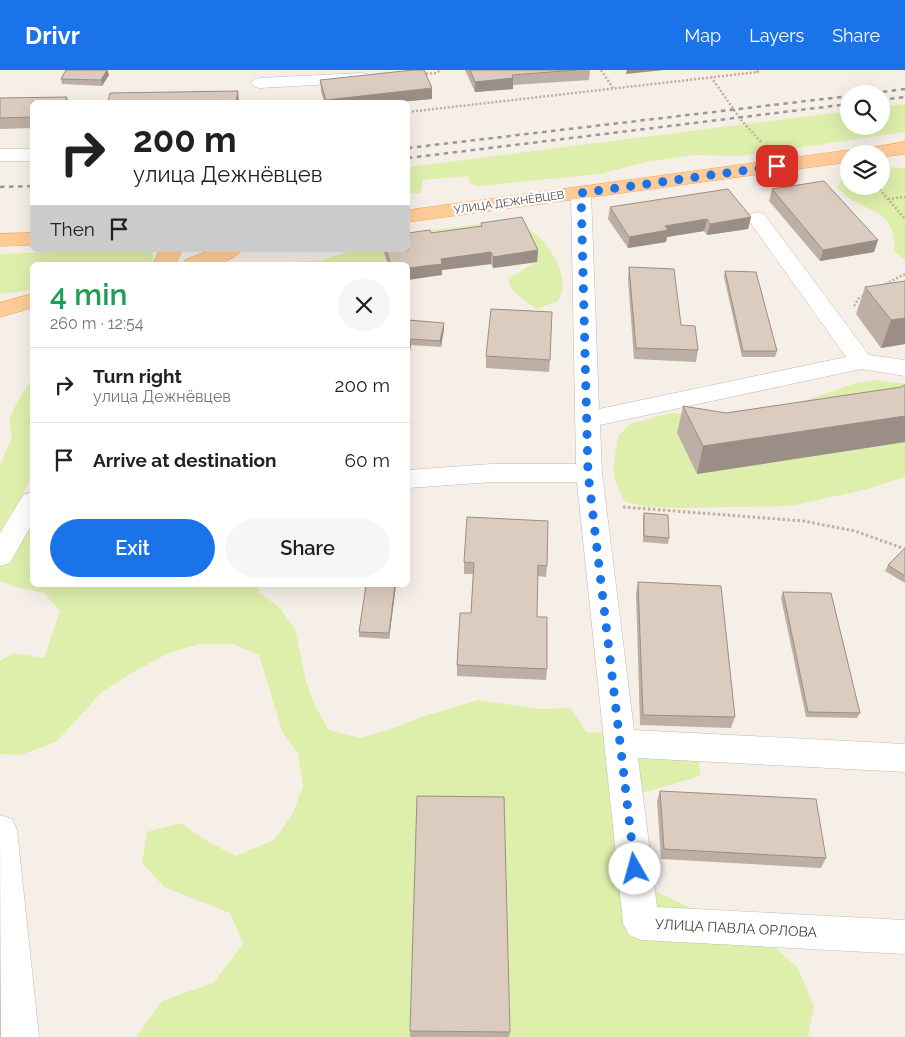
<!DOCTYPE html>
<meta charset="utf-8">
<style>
body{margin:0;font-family:Raleway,sans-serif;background:#f6f6f6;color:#202124;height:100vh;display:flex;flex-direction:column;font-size:19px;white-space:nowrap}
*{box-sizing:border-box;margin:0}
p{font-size:16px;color:#757577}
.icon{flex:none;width:28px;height:28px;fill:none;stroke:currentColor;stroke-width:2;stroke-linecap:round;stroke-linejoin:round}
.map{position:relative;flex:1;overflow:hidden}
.details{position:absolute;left:30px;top:192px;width:380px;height:325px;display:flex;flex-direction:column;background:#fff;border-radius:8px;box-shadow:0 5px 20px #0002}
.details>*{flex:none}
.hud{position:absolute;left:30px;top:30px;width:380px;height:152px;border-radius:8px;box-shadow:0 5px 20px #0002;background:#fff;color:#202124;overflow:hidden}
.fabs{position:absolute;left:840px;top:15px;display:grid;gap:10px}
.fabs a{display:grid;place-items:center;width:50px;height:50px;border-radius:50%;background:#fff;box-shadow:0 5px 20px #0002;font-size:25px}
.pin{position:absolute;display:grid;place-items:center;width:42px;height:42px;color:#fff;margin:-21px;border-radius:10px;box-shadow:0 2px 8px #0006}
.me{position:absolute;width:55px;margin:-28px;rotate:353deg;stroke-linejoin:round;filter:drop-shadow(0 0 4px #0008)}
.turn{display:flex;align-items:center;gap:18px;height:105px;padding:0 20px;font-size:22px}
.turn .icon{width:65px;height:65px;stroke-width:2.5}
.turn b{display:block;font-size:35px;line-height:42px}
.then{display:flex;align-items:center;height:48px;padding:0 20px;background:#0003;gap:10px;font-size:19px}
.round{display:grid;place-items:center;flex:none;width:52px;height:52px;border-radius:26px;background:#f6f6f6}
.headline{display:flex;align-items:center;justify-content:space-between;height:85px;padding:0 20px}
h1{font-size:30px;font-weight:600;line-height:38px;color:#1e9e55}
.button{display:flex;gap:10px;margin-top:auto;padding:10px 20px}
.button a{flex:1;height:58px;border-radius:30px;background:#1a73e8;color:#fff;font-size:20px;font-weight:600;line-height:58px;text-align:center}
.button a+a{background:#f6f6f6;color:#202124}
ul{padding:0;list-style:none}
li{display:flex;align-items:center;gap:15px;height:75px;padding:0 20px;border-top:1px solid #e0e0e0}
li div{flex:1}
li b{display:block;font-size:19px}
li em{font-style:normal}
header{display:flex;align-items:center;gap:30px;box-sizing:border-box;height:70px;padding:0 25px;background:#1a73e8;color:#fff}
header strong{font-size:24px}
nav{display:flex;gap:28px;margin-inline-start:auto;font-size:18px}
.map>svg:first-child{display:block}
.green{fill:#deefac}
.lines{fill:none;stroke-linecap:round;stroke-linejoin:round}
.minor-casing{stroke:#c6b7ac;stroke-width:1}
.major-casing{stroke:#f2a55a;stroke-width:1}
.path-far1{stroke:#c6ad99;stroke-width:2.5;stroke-dasharray:2 2;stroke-linecap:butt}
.path{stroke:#c6ad99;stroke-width:3;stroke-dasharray:2.5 2.5;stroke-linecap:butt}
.minor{fill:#fff;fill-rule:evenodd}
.major{fill:#ffcc98;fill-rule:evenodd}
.rail{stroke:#989898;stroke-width:2.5;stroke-dasharray:4.5 4.5;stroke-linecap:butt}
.wall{fill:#bdafa4}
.shaded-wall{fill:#9a8e86}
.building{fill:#dccbbf;stroke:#9a8e86}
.route{stroke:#1a73e8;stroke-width:9;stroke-dasharray:0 16.2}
.labels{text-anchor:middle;stroke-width:4.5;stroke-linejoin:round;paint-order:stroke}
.far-street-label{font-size:11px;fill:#4a3e35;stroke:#fff}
.street-label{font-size:14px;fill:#4a3e35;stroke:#fff}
</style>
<header>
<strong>Drivr</strong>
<nav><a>Map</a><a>Layers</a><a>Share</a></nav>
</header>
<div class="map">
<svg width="905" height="967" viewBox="0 0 905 967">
<rect width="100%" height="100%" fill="#f6efe8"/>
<path class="green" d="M905,34V62L741,86L694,85L646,92L600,104L477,116L470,113L468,106L423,110L420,123L408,124V97L849,41V56H881V37Z
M881,97L905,98V190L894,181C898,134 858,144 837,117L842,110L849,105V116H881Z
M497,152C504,153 511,152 517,154C540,160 563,192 563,217C563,221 560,227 558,231L537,239C525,231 510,223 508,208L537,192L408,166L431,160Z
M104,180H152L153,189L146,195H32V220L0,224V184Z
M355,180H383L388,195H253L322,190Z
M877,310L905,314V407L860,421L789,436L679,438L648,437L624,431L616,414L613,398L618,366L630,354L671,343L738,345L801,332L856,313Z
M32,312V404L16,439L32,450V515H257L260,523L280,538L295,559L306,612L315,636L329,660L360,668L392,659L418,648L478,630L540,639L571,638L586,662L697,667L700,706L642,723L653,820L731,857L768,871L798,898L814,936L808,967H136L162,931L213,913L243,874L230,843L164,817L142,793L147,762L181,753L207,771L236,786L274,770L292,745L303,716L298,684L282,661L259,585L233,574H199L167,584L133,602L101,623L56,672L20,685L0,684V591L13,583L44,588L60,541L44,523L15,517L0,511V395L12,367L9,350L17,332L28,315Z"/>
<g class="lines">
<g class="minor-casing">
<path id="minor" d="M361,3L367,4L370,8L367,12L260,18L254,17L251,13L254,9L260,8Z
M0,79H32V91H0Z
M581,117L588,119L591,123L599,339L846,287L747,148L750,144L757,142L764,144L869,285L905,290V306L861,299L600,355L602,403L634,660L905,674V702L638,688L657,837L905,850V884L641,870L629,865L623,853L577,412H492L408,418V400L492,394H576L571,123L574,119Z
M32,422V454L10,493L0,496V463L23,425Z
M0,745L12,749L17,760L39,967H1Z"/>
</g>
<g class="major-casing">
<path id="major" d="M905,72V84L881,87V84H849V92L408,152V140L849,80L857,83L859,80Z
M32,163V175L0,176V164Z
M160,180H182L175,195H153Z
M212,180H242C230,196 200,195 182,195L185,190Z
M32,224V238L0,247V233Z"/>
</g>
<path class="path-far1" d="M601,0L613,18
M422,4L436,3L441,0
M711,7L741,50L762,73
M408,42L758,2L756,0
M877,116L905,149
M888,129L905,127
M882,216L905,204
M854,236L859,228L865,225"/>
<path class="path" d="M623,437L803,451L855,461L905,479"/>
<use href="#minor" class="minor"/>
<use href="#major" class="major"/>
<path class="rail" d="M865,24L905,19
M881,30L905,27
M408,78L849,26
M408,88L849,34
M0,117L32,116"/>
</g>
<path class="wall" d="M66,0H108L109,5L102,16L62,14L61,9Z
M465,0H590L589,10L513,15V19L475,22Z
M320,10L432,29L398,32H324L321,21Z
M67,27L69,32H32V58L0,59V28Z
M772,119L878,170L874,182L820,191L769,131Z
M610,137L751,147L748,159L707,165L704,161L667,167L666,172L628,178L608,149Z
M481,153L538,180L537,192L493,198L491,194L442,200V205L408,195H388L383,180H408L431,163L481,156Z
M629,197L681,255L698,280L696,292L634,289L628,209Z
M725,201L777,281L775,287H742L724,207Z
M905,211V274L881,278L856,244L865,217Z
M408,250L444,259L441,277L411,275L408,293Z
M486,286L550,290L549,302L486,298Z
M905,315V372L697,404L677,363L683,336L726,343L901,317Z
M644,443L669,468L668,474L643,472V449Z
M905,478V513L885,501L888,495Z
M464,492L547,496L546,507L537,506V547L547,599L546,610L457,606V595L471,543L473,504H464Z
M638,512L735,647L731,658L640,655L636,524Z
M396,515L389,569L359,567V562Z
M783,522L860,643L857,648L806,647L781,528Z
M660,721L826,788L821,798L661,789L657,731Z
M410,961L510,962L509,967H410Z"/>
<path class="shaded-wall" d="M107,0L109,5L102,16L101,10Z
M627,0H664L626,4Z
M513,8V19L475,22V12Z
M432,18V29L398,32H326V30Z
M238,21L239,32H236Z
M751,147L748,159L707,165L710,154Z
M707,149L704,161L667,167L666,172L628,178L629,167L665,156Z
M878,170L874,182L820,191L823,180Z
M538,180L537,192L493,198V187Z
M491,182V194L442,200V205L408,210V198L441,189Z
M905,248V274L881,278L891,250Z
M444,253V259L441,277L440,271Z
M411,269V275L408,293V286Z
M905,346V372L697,404L703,376Z
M395,515H396L389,569V563Z"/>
<path class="building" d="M66,0H107L101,10L61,9Z
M413,0H424L432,18L326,30L320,10Z
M470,0H576L512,5L513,8L475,12Z
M238,21L236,32H108L110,23Z
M67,27L65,32H32V47L0,48V28Z
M824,111L878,170L823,180L772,119Z
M728,119L751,147L710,154L707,149L665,156L668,160L629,167L610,137Z
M522,147L538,180L493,187L491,182L441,189L442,194L408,198V195H391L386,180H408V163L430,160L431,163L482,156L481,153Z
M629,197L674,199L681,255L695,256L698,280L636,278Z
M725,201L756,202L777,281H743Z
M905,211V248L891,250L865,217Z
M491,239L552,242L550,290L486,286Z
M408,250L444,253L440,271L411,269L408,286Z
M905,315V346L703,376L683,336L726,343L901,317Z
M644,443L668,445L669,468L644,466Z
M467,447L548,451L547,496L538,495L537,547H547V599L457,595L460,543H471L474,493L464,492Z
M905,478V506L888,495Z
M638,512L721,516L735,647L643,645Z
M366,515H395L389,563L359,562Z
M783,522L831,523L860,643L808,642Z
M660,721L816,729L826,788L664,779Z
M417,726L504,727L510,962L410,961Z"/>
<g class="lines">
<path class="route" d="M635,799L588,403L581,123L777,96"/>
</g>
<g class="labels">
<g class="far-street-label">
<text transform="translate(509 132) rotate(-8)" y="4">УЛИЦА ДЕЖНЁВЦЕВ</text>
</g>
<g class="street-label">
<text transform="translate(736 858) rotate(3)" y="5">УЛИЦА ПАВЛА ОРЛОВА</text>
</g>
</g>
</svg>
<div class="fabs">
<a><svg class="icon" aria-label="search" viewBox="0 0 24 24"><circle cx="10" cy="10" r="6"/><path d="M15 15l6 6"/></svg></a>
<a><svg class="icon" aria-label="layers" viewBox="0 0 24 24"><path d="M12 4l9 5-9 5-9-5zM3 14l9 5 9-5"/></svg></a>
</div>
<div class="pin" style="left:777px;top:96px;background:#d93025"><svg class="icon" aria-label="arrive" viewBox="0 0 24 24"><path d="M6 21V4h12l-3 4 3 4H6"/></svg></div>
<svg class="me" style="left:635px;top:799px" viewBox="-20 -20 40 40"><circle r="19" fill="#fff"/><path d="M0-13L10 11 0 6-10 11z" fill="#1a73e8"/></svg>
<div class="hud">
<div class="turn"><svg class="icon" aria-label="right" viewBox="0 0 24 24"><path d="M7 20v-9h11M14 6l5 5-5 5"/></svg><div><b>200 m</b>улица Дежнёвцев</div></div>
<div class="then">Then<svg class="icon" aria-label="arrive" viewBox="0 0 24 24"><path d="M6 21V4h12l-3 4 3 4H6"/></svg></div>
</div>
<section class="details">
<div class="headline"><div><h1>4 min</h1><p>260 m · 12:54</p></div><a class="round"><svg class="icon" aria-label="close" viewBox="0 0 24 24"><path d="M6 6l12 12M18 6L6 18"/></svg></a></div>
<ul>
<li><svg class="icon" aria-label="right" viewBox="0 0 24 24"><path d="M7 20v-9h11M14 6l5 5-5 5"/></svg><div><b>Turn right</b><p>улица Дежнёвцев</p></div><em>200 m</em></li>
<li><svg class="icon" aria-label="arrive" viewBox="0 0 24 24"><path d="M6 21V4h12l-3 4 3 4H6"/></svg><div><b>Arrive at destination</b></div><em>60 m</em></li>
</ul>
<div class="button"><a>Exit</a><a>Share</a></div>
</section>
</div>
